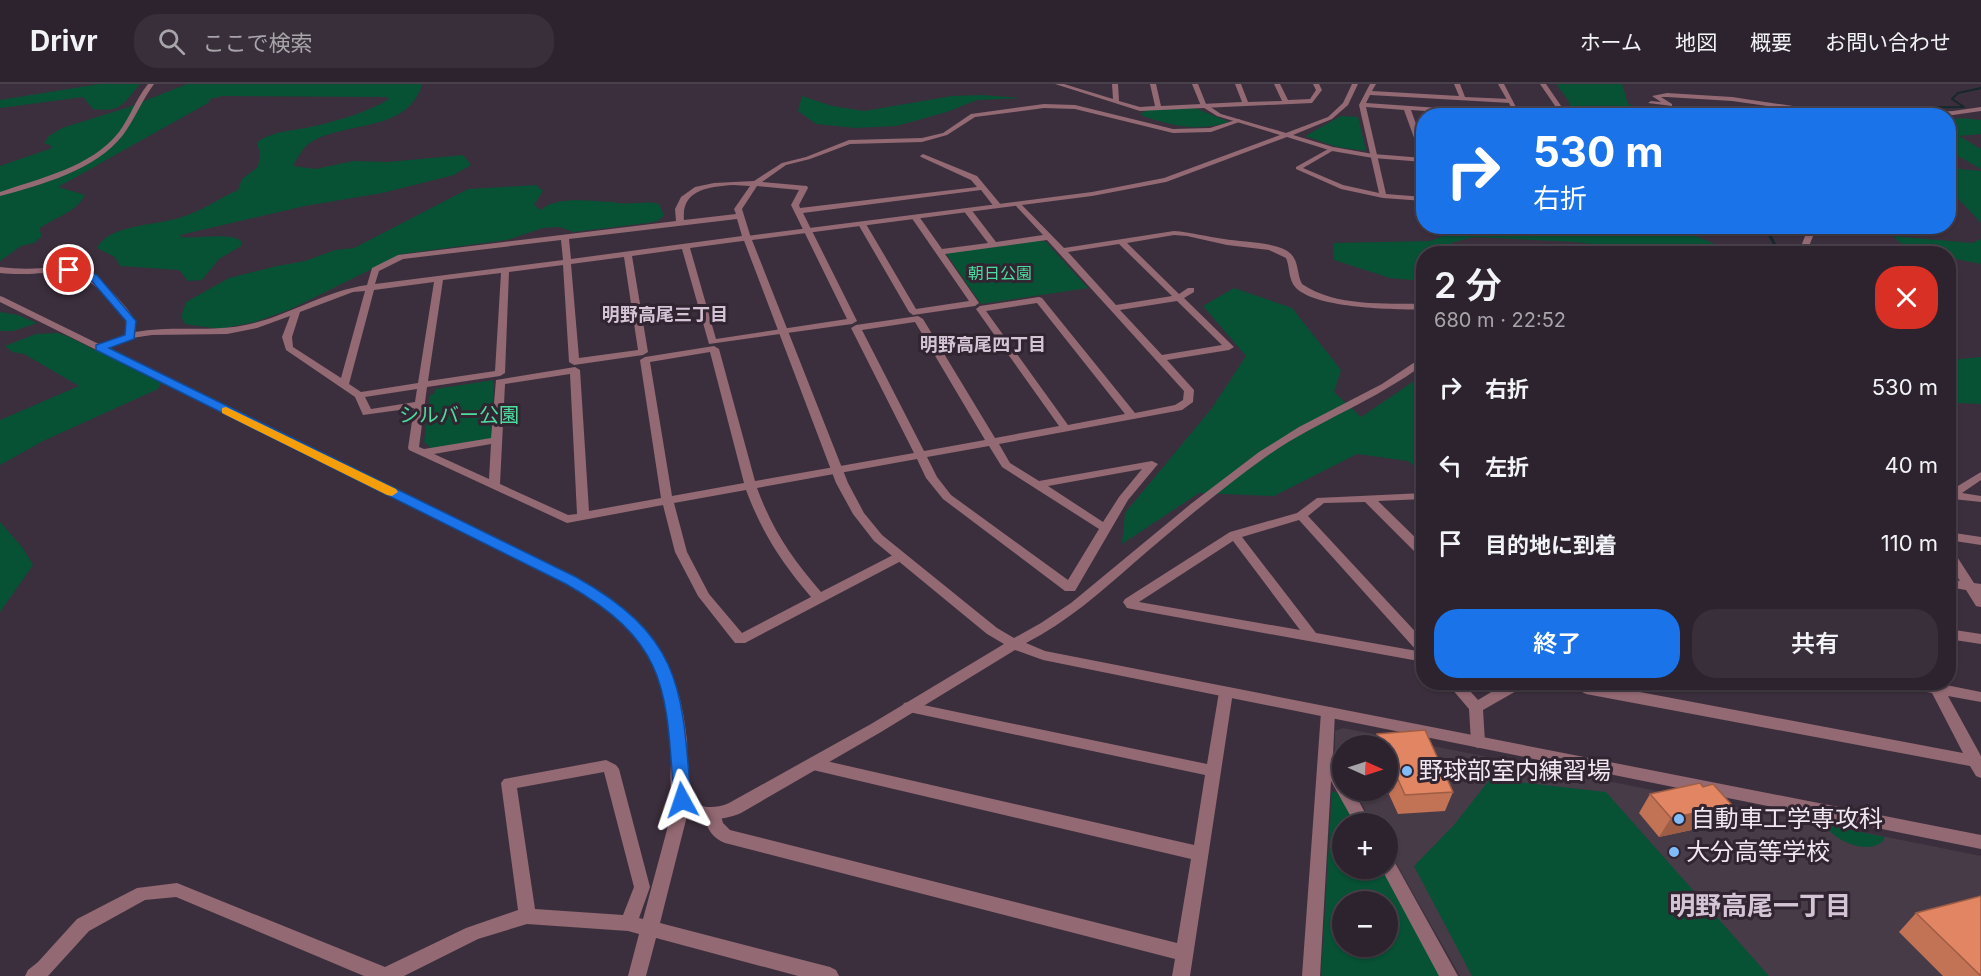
<!DOCTYPE html>
<html lang="ja">
<meta charset="utf-8">
<style>
body{margin:0;font-family:Inter,"Noto Sans JP",sans-serif;background:#392f3a;color:#f1f3f6;height:100vh;display:flex;flex-direction:column;font-size:22px;white-space:nowrap}
*{box-sizing:border-box;margin:0}
p{font-size:20px;color:#a7a4aa}
.icon{flex:none;width:33px;height:33px;fill:none;stroke:currentColor;stroke-width:2;stroke-linecap:round;stroke-linejoin:round}
.map{position:relative;flex:1;overflow:hidden}
.side{position:absolute;left:1416px;top:162px;width:540px;height:444px;display:flex;flex-direction:column;background:#2d232e;border-radius:24px;box-shadow:0 2px 4px #0004,0 0 0 2px #48404a}
.side>*{flex:none}
.hud{position:absolute;left:1416px;top:24px;width:540px;height:126px;border-radius:24px;box-shadow:0 2px 4px #0004,0 0 0 2px #48404a;background:#1a73e8;color:#fff;overflow:hidden}
.needle{width:39px;rotate:93deg}
.tools{position:absolute;left:1332px;top:651px;display:grid;gap:12px}
.tools a{display:grid;place-items:center;width:66px;height:66px;border-radius:50%;background:#2d232e;box-shadow:0 2px 4px #0004,0 0 0 2px #48404a;font-size:30px}
.pin{position:absolute;display:grid;place-items:center;width:51px;height:51px;color:#fff;margin:-26px;border:3px solid #fff;border-radius:50%;box-shadow:0 2px 6px #0007}
.me{position:absolute;width:66px;margin:-33px;rotate:355deg;stroke-linejoin:round;filter:drop-shadow(0 0 4px #0008)}
.turn{display:flex;align-items:center;gap:21px;height:126px;padding:0 18px;font-size:27px}
.turn .icon{width:78px;height:78px;stroke-width:2.5}
.turn b{display:block;font-size:42px;line-height:51px}
.round{display:grid;place-items:center;flex:none;width:63px;height:63px;border-radius:24px;background:#392f3a}
.headline{display:flex;align-items:center;justify-content:space-between;height:102px;padding:0 18px}
h1{font-size:36px;font-weight:600;line-height:45px}
.button{display:flex;gap:12px;margin-top:auto;padding:12px 18px}
.button a{flex:1;height:69px;border-radius:24px;background:#1a73e8;color:#fff;font-size:24px;font-weight:600;line-height:69px;text-align:center}
.button a+a{background:#392f3a;color:#f1f3f6}
ul{padding:0;list-style:none}
li{display:flex;align-items:center;gap:18px;height:78px;padding:0 18px}
li div{flex:1}
li b{display:block;font-size:22px}
li em{font-style:normal}
header{display:flex;align-items:center;gap:36px;box-sizing:border-box;height:84px;padding:0 30px;background:#2d232e;border-bottom:2px solid #48404a}
header strong{font-size:28px}
nav{display:flex;gap:33px;margin-inline-start:auto;font-size:21px}
.search{width:420px;height:54px;background:#392f3a;display:flex;align-items:center;gap:15px;box-sizing:border-box;padding:0 21px;border-radius:24px;color:#a7a4aa;font-size:22px}
.map>svg:first-child{display:block}
.education{fill:#473b48}
.green{fill:#075135;fill-rule:evenodd}
.lines{fill:none;stroke-linecap:round;stroke-linejoin:round}
.stream-far1{stroke:#15282b;stroke-width:2}
.stream{stroke:#15282b;stroke-width:3}
.minor{fill:#936973;fill-rule:evenodd}
.tertiary{fill:#936973;fill-rule:evenodd}
.wall{fill:#c27255}
.shaded-wall{fill:#9e5d45}
.building{fill:#e18563;stroke:#9e5d45;stroke-width:1.5}
.route{fill:#1a73e8;stroke:#114b97;stroke-width:1.5}
.slow{fill:#f59e0b}
.poi-dot{fill:#81bcfa;stroke:#322532;stroke-width:2}
.labels{text-anchor:middle;stroke-width:6;stroke-linejoin:round;paint-order:stroke}
.far-park-label{font-size:16px;fill:#4cdd9e;stroke:#322532}
.far-neighbourhood-label{font-size:18px;font-weight:bold;fill:#d4c4d5;stroke:#322532}
.park-label{font-size:20px;fill:#4cdd9e;stroke:#322532}
.near-poi-label{font-size:24px;fill:#f0e7f0;stroke:#322532;text-anchor:start}
.near-neighbourhood-label{font-size:26px;font-weight:bold;fill:#d4c4d5;stroke:#322532}
</style>
<header>
<strong>Drivr</strong>
<div class="search"><svg class="icon" aria-label="search" viewBox="0 0 24 24"><circle cx="10" cy="10" r="6"/><path d="M15 15l6 6"/></svg>ここで検索</div>
<nav><a>ホーム</a><a>地図</a><a>概要</a><a>お問い合わせ</a></nav>
</header>
<div class="map">
<svg width="1981" height="892" viewBox="0 0 1981 892">
<rect width="100%" height="100%" fill="#3c2f3d"/>
<path class="education" d="M1343,644L1981,772V892H1460L1388,765V740L1373,739L1354,707L1388,706V662H1342V686L1335,673V647Z"/>
<path class="green" d="M99,0H140C124,18 123,29 93,25L83,13L0,24V16Z
M187,0H422C409,48 349,37 313,57C304,61 298,73 293,82L315,85L354,77L388,78L463,71L471,81L454,91L382,109L305,122L180,151L181,153C197,155 231,148 241,157V162L219,175L202,196L188,197L179,186L120,182L115,173L97,164C108,141 156,141 179,134C200,128 218,115 238,106L242,95L258,83L260,69L257,58C275,46 294,47 315,42C340,36 368,28 389,15L386,13L222,12L210,15L208,19L58,103L85,111C76,129 54,133 39,145L42,152L34,159L21,162L0,177V82L52,64V62L44,59L49,52L62,44L129,23Z
M1556,0H1622L1628,20L1659,31H1573L1568,16Z
M982,11L1021,14L977,16L947,28L896,42L856,44L816,40L798,27L802,12L832,22L864,27L952,12Z
M1195,24L1229,38C1198,48 1172,42 1143,32L1140,29L1145,28L1144,26Z
M1341,32L1358,33L1366,67L1337,63L1305,52Z
M1961,34L1981,36V50L1959,52L1981,65V85L1949,67V36Z
M1949,84L1981,87V139L1949,105Z
M536,101L543,107L534,121L541,126C558,111 591,118 613,118C628,122 644,116 659,120L664,131L658,137L648,139L574,148L559,143L543,144L507,156L402,170L291,225L255,238L220,245L185,240L181,233L186,218L229,194L277,182L305,177L335,166L354,164L468,105Z
M1660,142L1688,149L1737,169H1670L1575,158L1474,153L1451,159L1448,165L1458,169L1424,170L1423,197L1390,194L1334,176L1333,159L1430,157L1467,143Z
M1893,152L1972,159L1981,155V180L1956,175L1949,177L1948,170L1911,169Z
M1039,156L1046,158L1088,204L981,220L945,168Z
M1234,204L1292,224L1341,286L1334,308L1361,333L1423,291V389L1408,377L1357,370L1274,412L1199,409L1122,460L1125,429L1212,324L1246,272L1203,222Z
M0,228L18,231L37,239L13,247H0Z
M57,249L67,252L161,299L158,305L43,357L0,381V336L79,302L24,270L12,268L5,262L36,250Z
M1981,273V320L1959,319L1949,325V276Z
M494,296L491,355L432,365L424,358L430,311L434,310L435,305Z
M0,438L22,463L33,481L0,528Z
M1490,695L1606,708L1769,892H1472L1414,782L1454,741Z
M1332,708L1340,709L1357,739L1342,740V784L1382,785L1442,892H1321ZM1342,818H1388V862H1342Z
M1826,741L1885,753C1876,774 1833,758 1826,741Z"/>
<g class="lines">
<path class="stream-far1" d="M1859,32L1866,24L1964,23L1952,15L1958,9L1981,4"/>
<path class="stream" d="M1780,170L1770,152L1774,148L1802,149V142"/>
<path class="minor" d="M1055,0H1064L1113,15L1112,0H1118L1119,17L1140,23L1155,22L1150,0H1156L1161,22L1242,18L1235,0H1241L1248,18L1282,17L1274,0H1280L1288,16L1310,15L1316,6L1313,0H1319L1322,6L1312,19L1140,27Z
M1370,0H1376L1372,7L1459,12L1454,0H1460L1465,13L1510,15L1513,17L1510,19L1370,11L1366,19L1454,25L1457,27L1454,29L1411,26L1424,62V75L1421,73L1404,26L1366,23L1386,110L1424,113V117L1383,114L1341,105L1296,85V83L1330,64H1334V66L1303,84L1343,101L1379,109L1359,21Z
M1540,0H1546L1568,32H1562Z
M1667,9L1732,13L1860,32H1840L1732,17L1667,13H1661L1672,20V22L1648,19L1651,17L1661,18L1652,12Z
M1044,20L1075,21L1173,45L1210,44L1239,35L1242,37L1211,48L1173,49L1075,25L1044,24L975,33L947,51L922,58L850,60L810,75L786,81L762,98L807,102L808,104L799,121L800,124L977,103L971,96L921,73L920,72L923,70L977,92L1002,122L995,124L981,106L803,129L857,237L852,240L709,260L682,165L632,172L648,268L643,271L574,281L569,278L563,181L509,188L505,289L500,292L427,303L419,363L424,365L491,354L496,296L575,283L580,286L589,427L661,414L640,276L645,273L714,262L719,265L755,397L914,369L851,244L856,241L918,232L923,235L995,354L1059,342L976,225L980,222L1039,213L1042,214L1135,329L1175,321L1183,316L1184,307L1047,156L945,170L979,219L975,222L913,231L909,228L858,140L862,138L866,140L916,225L969,217L911,133L912,131H918L942,165L988,159L963,126L967,124H970L996,158L1043,151L1016,122V118H1019L1064,164L1174,147C1191,148 1207,153 1224,155C1241,158 1280,158 1291,170C1299,178 1297,191 1302,200C1336,223 1384,219 1424,220V226C1393,225 1318,225 1296,204C1288,196 1290,183 1286,174L1269,166L1227,161L1187,152L1174,151L1127,159L1179,210L1188,204H1194V208L1184,214L1234,263L1229,266L1167,276L1194,306L1193,318L1182,326L999,360L1010,379L1039,397L1152,377L1158,380L1128,416L1075,507H1065L943,415L926,394L917,375L757,404C773,447 791,473 821,508L895,470H903L905,473L903,476L745,559H735L698,512L675,468L663,421L567,439L409,366L408,364L414,324L363,331L355,313L286,266L282,253L290,232L257,244L227,250L152,251L132,254L100,267L95,264L97,262L126,250C129,234 122,230 112,218C71,172 51,195 0,189V183C59,191 76,165 123,220C131,229 137,236 135,248C173,241 212,249 250,240C290,231 325,207 367,201L372,184L398,171L676,137L675,125L681,113L695,103L714,99L754,97L782,79L806,73L849,56L922,54L943,49L971,30ZM733,101L750,102L734,125L736,130L684,136C681,105 709,103 733,101ZM757,102L799,106L791,121L847,235L716,255L690,164L750,156L751,154L742,125ZM737,135L742,152L571,175L569,155ZM561,156L563,176L375,200L379,187L403,175ZM1119,160L1172,212L1116,221L1068,168ZM624,173L638,266L579,274L571,180ZM501,189L495,287L428,297L443,196ZM434,198L418,299L361,308L349,300L374,206ZM365,207L341,294L293,263L292,253L300,228L353,208ZM1177,217L1222,261L1162,271L1120,226ZM1037,219L1125,330L1068,341L986,227ZM915,238L985,356L924,367L862,246ZM710,268L744,399L672,412L650,278ZM570,290L577,430L568,431L500,400L505,300ZM417,305L415,318L371,325L365,313ZM491,360L489,395L434,370ZM989,362L1002,383L1099,445L1068,496L951,411L937,393L927,373ZM1142,385L1119,413L1103,438L1048,402ZM746,406C762,449 782,479 811,513L742,549L709,510L687,468L674,419Z
M1518,28L1538,30L1541,32L1516,31Z
M1981,388V396L1962,409L1981,412V418L1953,415L1948,416V408Z
M1424,409V415L1378,417L1424,462V474L1420,473L1365,418L1324,419L1308,432L1424,557V578L1132,525L1127,524L1123,518L1125,515L1230,448L1297,429L1317,414ZM1299,436L1417,567L1316,549L1242,453ZM1233,457L1300,546L1139,518Z
M1948,448L1981,453V461L1948,456Z
M1948,464L1952,465L1974,499L1981,500V523L1976,522L1966,506L1948,503V495L1960,497L1948,478Z
M1948,545L1981,550V560L1948,555Z
M1446,598H1462L1478,616L1508,598H1527L1525,602L1483,626L1485,658L1483,662L1478,664L1473,662L1471,658L1469,625Z
M1568,598H1587L1963,669L1932,609L1900,603L1895,602L1893,598H1931L1981,608V618L1948,612L1981,672V694L1976,692L1970,682L1586,610L1570,602Z
M1226,603L1231,604L1233,608L1190,892H1172L1175,875L725,759C712,754 701,739 707,725L713,723L719,725L723,739L730,746L1177,859L1191,775L813,686L808,684L805,680L808,676L813,674L1194,761L1205,691L909,628L904,627L902,623L904,619L909,618L1207,680L1219,608L1221,604Z
M1328,623L1333,624L1335,628L1333,672L1342,689V706H1353L1371,740H1355L1331,697L1320,892H1302L1321,628L1323,624Z
M606,676L616,681L619,685L650,803L639,834L643,835L675,716L677,711L683,710L689,711L691,716L660,839L830,883L836,886L839,892H798L656,854L646,892H628L639,850L628,847L527,840L478,855L404,892H364L176,813L145,816L89,847L48,892H25L28,886L38,878L77,835L137,804L177,799L385,883L466,844L518,826L501,699L504,695ZM604,688L634,803L623,831L535,825L517,704Z
M1388,775L1394,777L1458,892H1439L1381,784H1388Z"/>
<path class="tertiary" d="M148,0H154C142,16 135,35 123,51C96,86 41,101 0,112V108C40,94 92,83 119,48C130,33 136,15 148,0Z
M1192,0H1198L1206,20L1221,30L1286,49L1328,33L1343,19L1352,0H1358L1348,21L1332,35L1293,51L1333,63L1373,70L1424,74V78L1373,74L1332,67L1287,53L1166,98L1092,112L752,156L848,399L864,429L882,451L997,544L1014,554L1041,539L1071,519L1192,419L1259,368L1299,343L1382,300L1424,272V280C1375,317 1317,337 1267,372C1221,405 1178,441 1135,478C1101,508 1067,538 1026,559L1045,567L1981,751V765L1043,576L1015,566L881,648L741,729C717,739 679,741 672,709C668,692 673,671 672,654C669,628 664,602 653,579C635,542 601,520 567,500L0,218V212L3,213L575,494C646,534 679,573 687,656C688,669 684,701 689,711C696,726 716,725 729,719L871,640L1004,560L987,550L874,457L853,430L836,399L743,154L747,152L1092,108L1164,94L1280,51L1217,32L1201,22Z
M1498,0H1504L1520,31L1458,29L1459,32H1453L1451,27L1454,25L1514,28Z
M1981,23V27L1953,31L1883,32L1953,27Z
M1809,142H1817L1806,170H1798Z"/>
</g>
<path class="wall" d="M1377,650L1453,708L1445,727L1398,730L1387,706L1388,662H1373Z
M1703,703L1732,721L1719,740L1659,753L1639,729L1650,710Z
M1916,829L1981,892H1943L1899,848Z"/>
<path class="shaded-wall" d="M1732,721L1719,740L1659,753L1671,734Z"/>
<path class="building" d="M1425,646L1453,708L1405,711L1388,673V662H1382L1377,650Z
M1700,699L1703,703L1713,700L1732,721L1671,734L1650,710Z
M1981,812V892L1916,829Z"/>
<path class="route" d="M69,183L86,186L97,191L136,237L134,255L109,264L576,493C683,553 682,605 691,716L689,721L682,723L676,721L674,716C666,607 670,559 566,500L96,266V261L125,251L126,237L90,195L80,190L66,188L65,186Z"/>
<path class="slow" d="M226,323L396,405L398,408L392,412L387,411L222,329V324Z"/>
<g class="poi-dot">
<circle cx="1407" cy="687" r="6"/>
<circle cx="1679" cy="735" r="6"/>
<circle cx="1674" cy="768" r="6"/>
</g>
<g class="labels">
<g class="far-park-label">
<text x="1000" y="195">朝日公園</text>
</g>
<g class="far-neighbourhood-label">
<text x="665" y="237">明野高尾三丁目</text>
<text x="983" y="267">明野高尾四丁目</text>
</g>
<g class="park-label">
<text x="459" y="338">シルバー公園</text>
</g>
<g class="near-poi-label">
<text x="1419" y="695">野球部室内練習場</text>
<text x="1691" y="743">自動車工学専攻科</text>
<text x="1686" y="776">大分高等学校</text>
</g>
<g class="near-neighbourhood-label">
<text x="1760" y="831">明野高尾一丁目</text>
</g>
</g>
</svg>
<div class="tools">
<a><svg class="needle" viewBox="-14 -14 28 28"><path d="M0-13l5 13h-10z" fill="#e53935"/><path d="M0 13l5-13h-10z" fill="#a7a4aa"/></svg></a>
<a>+</a>
<a>−</a>
</div>
<div class="pin" style="left:69px;top:186px;background:#d93025"><svg class="icon" aria-label="arrive" viewBox="0 0 24 24"><path d="M6 21V4h12l-3 4 3 4H6"/></svg></div>
<svg class="me" style="left:682px;top:716px" viewBox="-20 -20 40 40"><path d="M0-17L14 15 0 8-14 15z" fill="#1a73e8" stroke="#fff" stroke-width="4"/></svg>
<div class="hud">
<div class="turn"><svg class="icon" aria-label="right" viewBox="0 0 24 24"><path d="M7 20v-9h11M14 6l5 5-5 5"/></svg><div><b>530 m</b>右折</div></div>
</div>
<section class="side">
<div class="headline"><div><h1>2 分</h1><p>680 m · 22:52</p></div><a class="round" style="background:#d93025;color:#fff"><svg class="icon" aria-label="close" viewBox="0 0 24 24"><path d="M6 6l12 12M18 6L6 18"/></svg></a></div>
<ul>
<li><svg class="icon" aria-label="right" viewBox="0 0 24 24"><path d="M7 20v-9h11M14 6l5 5-5 5"/></svg><div><b>右折</b></div><em>530 m</em></li>
<li><svg class="icon" aria-label="left" viewBox="0 0 24 24"><path d="M17 20v-9H6M10 6l-5 5 5 5"/></svg><div><b>左折</b></div><em>40 m</em></li>
<li><svg class="icon" aria-label="arrive" viewBox="0 0 24 24"><path d="M6 21V4h12l-3 4 3 4H6"/></svg><div><b>目的地に到着</b></div><em>110 m</em></li>
</ul>
<div class="button"><a>終了</a><a>共有</a></div>
</section>
</div>
